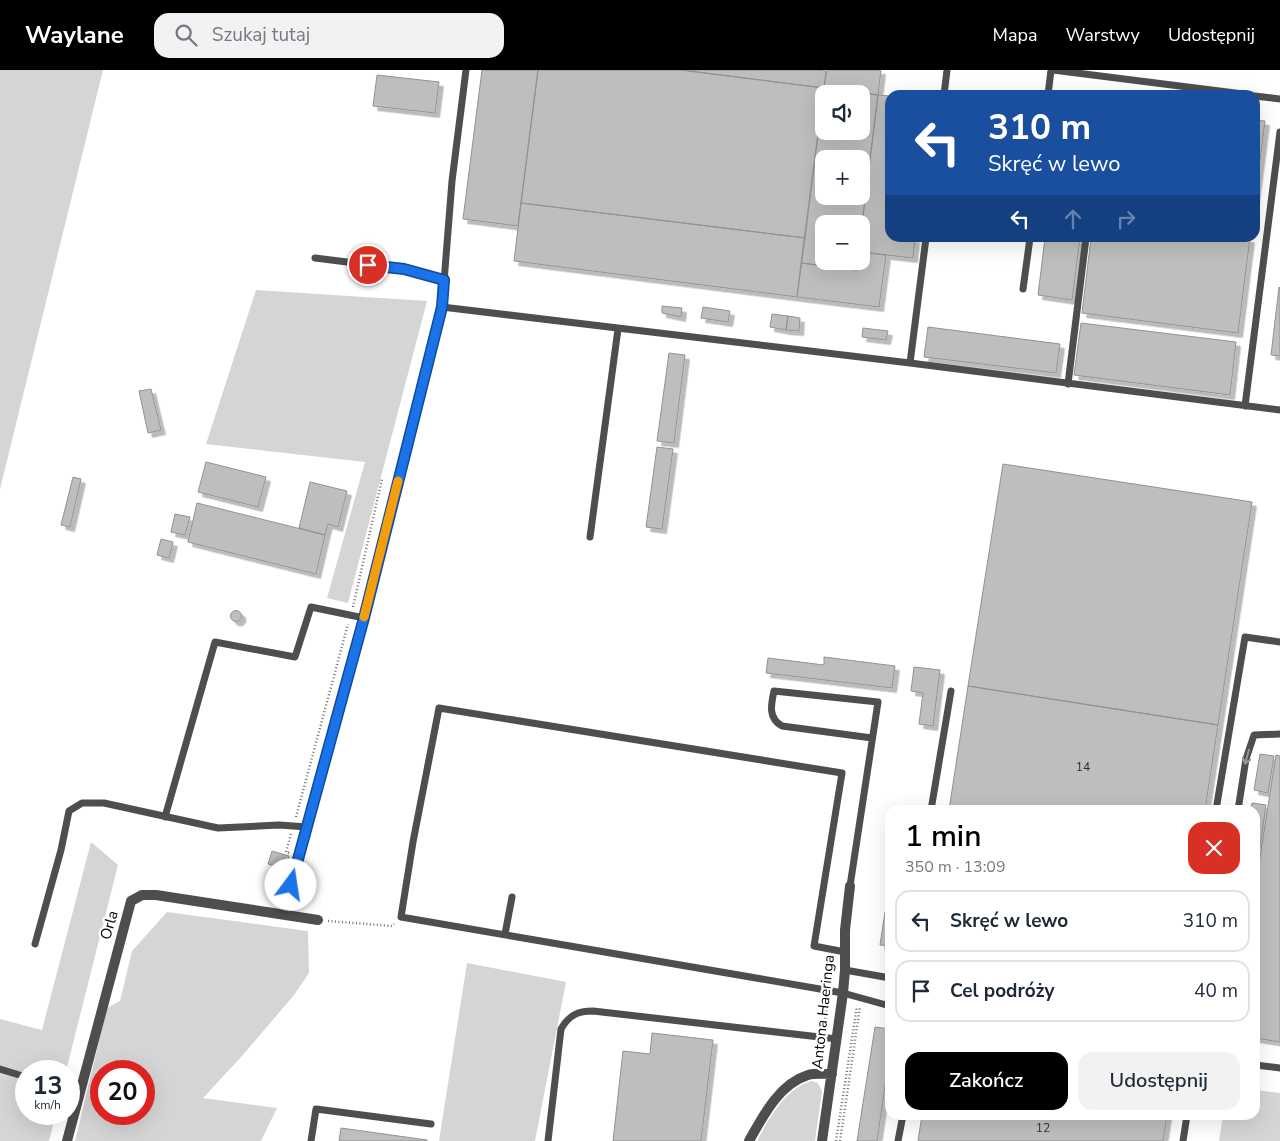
<!DOCTYPE html>
<html lang="pl">
<meta charset="utf-8">
<style>
body{margin:0;font-family:"Nunito Sans",sans-serif;background:#f2f2f3;color:#1f2937;height:100vh;display:flex;flex-direction:column;font-size:19px;white-space:nowrap}
*{box-sizing:border-box;margin:0}
p{font-size:16px;color:#747a83}
.icon{flex:none;width:28px;height:28px;fill:none;stroke:currentColor;stroke-width:2;stroke-linecap:round;stroke-linejoin:round}
.map{position:relative;flex:1;overflow:hidden}
.panel{position:absolute;left:885px;top:735px;width:375px;height:315px;display:flex;flex-direction:column;background:#fff;border-radius:15px;box-shadow:0 5px 20px #0002}
.panel>*{flex:none}
.hud{position:absolute;left:885px;top:20px;width:375px;height:152px;border-radius:15px;box-shadow:0 5px 20px #0002;background:#1a4fa0;color:#fff;overflow:hidden}
.fabs{position:absolute;left:815px;top:15px;display:grid;gap:10px}
.fabs a{display:grid;place-items:center;width:55px;height:55px;border-radius:10px;background:#fff;box-shadow:0 5px 20px #0002;font-size:25px}
.speed{position:absolute;left:15px;top:990px;display:flex;gap:10px;font-size:25px;font-weight:700;text-align:center}
.speed>*{display:grid;place-content:center;width:65px;height:65px;border-radius:50%;background:#fff;box-shadow:0 5px 20px #0002;line-height:1}
.speed small{font-size:12px;font-weight:400}
.speed .limit{border:8px solid #d22;background:#fff;color:#111}
.pin{position:absolute;display:grid;place-items:center;width:42px;height:42px;color:#fff;margin:-21px;border:2px solid #fff;border-radius:50%;box-shadow:0 1px 5px #0007}
.me{position:absolute;width:55px;margin:-28px;rotate:14deg;stroke-linejoin:round;filter:drop-shadow(0 0 4px #0008)}
.turn{display:flex;align-items:center;gap:18px;height:105px;padding:0 20px;font-size:22px}
.turn .icon{width:65px;height:65px;stroke-width:2.5}
.turn b{display:block;font-size:35px;line-height:42px}
.lanes{display:flex;align-items:center;height:48px;padding:0 20px;background:#0003;justify-content:center;gap:25px;direction:ltr}
.lanes .off{opacity:.35}
.round{display:grid;place-items:center;flex:none;width:52px;height:52px;border-radius:15px;background:#f2f2f3}
.headline{display:flex;align-items:center;justify-content:space-between;height:85px;padding:0 20px}
h1{font-size:30px;font-weight:600;line-height:38px;color:#000}
.primary-button{display:flex;gap:10px;margin-top:auto;padding:10px 20px}
.primary-button a{flex:1;height:58px;border-radius:15px;background:#000;color:#fff;font-size:20px;font-weight:600;line-height:58px;text-align:center}
.primary-button a+a{background:#f2f2f3;color:#1f2937}
ul{padding:0;list-style:none}
li{display:flex;align-items:center;gap:15px;height:62px;margin:0 10px 8px;padding:0 10px;border:2px solid #e0e1e3;border-radius:15px}
li div{flex:1}
li b{display:block;font-size:19px}
li em{font-style:normal}
header{display:flex;align-items:center;gap:30px;box-sizing:border-box;height:70px;padding:0 25px;background:#000;color:#fff}
header strong{font-size:24px}
nav{display:flex;gap:28px;margin-inline-start:auto;font-size:18px}
.search{width:350px;height:45px;background:#f2f2f3;display:flex;align-items:center;gap:12px;box-sizing:border-box;padding:0 18px;border-radius:15px;color:#747a83;font-size:19px}
.map>svg:first-child{display:block}
.green{fill:#d5d5d5;fill-rule:evenodd}
.building{fill:#bebebe;stroke:#929292;fill-rule:evenodd;filter:url(#shadow)}
.lines{fill:none;stroke-linecap:round;stroke-linejoin:round}
.path{stroke:#707070;stroke-width:2.5;stroke-dasharray:1 2.5;stroke-linecap:butt}
.lane{stroke:#4e4e4e;stroke-width:7}
.street{stroke:#4e4e4e;stroke-width:10}
.oneway{stroke:#959595}
.route-casing{stroke:#114b97;stroke-width:12}
.route{stroke:#1a73e8;stroke-width:9}
.slow{stroke:#f59e0b;stroke-width:9}
.labels{text-anchor:middle;stroke-width:4.5;stroke-linejoin:round;paint-order:stroke}
.number-label{font-size:12px;fill:#303030}
.street-label{font-size:15px;fill:#000;stroke:#fff}
</style>
<header>
<strong>Waylane</strong>
<div class="search"><svg class="icon" aria-label="search" viewBox="0 0 24 24"><circle cx="10" cy="10" r="6"/><path d="M15 15l6 6"/></svg>Szukaj tutaj</div>
<nav><a>Mapa</a><a>Warstwy</a><a>Udostępnij</a></nav>
</header>
<div class="map">
<svg width="1280" height="1071" viewBox="0 0 1280 1071">
<defs>
<filter id="shadow"><feDropShadow dx="4.5" dy="4.5" stdDeviation="0" flood-color="#0004"/></filter>
</defs>
<rect width="100%" height="100%" fill="#fff"/>
<path class="green" d="M0,0H103L0,419Z
M256,220L427,231L348,533L327,528L365,392L206,374Z
M91,772L118,795L66,1001H26V1044H56L49,1071H0V949L42,960Z
M167,842L308,861L309,903L294,925L242,986L203,1028L277,1038L261,1071H75L107,938L120,931L132,881ZM101,1001H144V1044H101Z
M467,893L566,912L535,1071H439Z
M811,1011L818,1013L822,1021L815,1071H757C770,1047 784,1020 811,1011Z
M1255,1020L1280,1023V1071H1219L1223,1045H1255Z"/>
<path class="building" d="M482,0H538L518,156L463,149Z
M538,0H681L824,18L805,168L521,133Z
M681,0H815L826,1L824,18Z
M827,0H881L878,25L824,18Z
M377,5L439,12L435,43L373,36Z
M824,18L878,25L861,162V154H824V191H858L857,200L801,193ZM824,24H861V61H824ZM824,89H861V126H824Z
M878,25L890,26V168H915L913,188L861,182V162Z
M1255,50L1265,51L1255,128Z
M521,133L805,168L797,227L514,191Z
M1045,168H1080L1072,230L1038,225Z
M1091,168H1250L1238,263L1082,243Z
M861,182L886,185L879,237L797,227L801,193L857,200L858,191H861Z
M1279,217L1280,218V286L1271,285Z
M662,236L682,238L681,247L662,243Z
M703,237L730,241L728,252L701,248Z
M772,244L788,246L786,260L770,257Z
M788,246L800,248L799,261L786,260Z
M1081,253L1236,272L1230,325L1074,305Z
M928,257L1060,274L1056,303L924,287Z
M863,258L888,261L886,270L862,267Z
M669,283L685,285L674,373L657,371Z
M151,319L161,360L148,363L139,321Z
M657,377L673,379L662,459L646,457Z
M206,392L266,407L258,437L198,422Z
M1003,394L1252,432L1218,655L968,616Z
M73,407L81,409L70,457L61,455Z
M310,412L347,421L338,457L328,454L325,465L299,458Z
M197,433L325,465L316,504L188,472Z
M175,444L190,447L185,465L171,462Z
M161,469L173,472L169,488L157,485Z
M230.5 546a5.5 5.5 0 1 1 11 0a5.5 5.5 0 1 1-11 0Z
M824,587L895,596L892,618L766,603L768,588L824,595Z
M914,597L940,600L933,656L919,654L923,623L911,621Z
M968,616L1218,655L1205,740H949Z
M1260,684L1274,686L1268,723L1254,720Z
M1276,685L1280,686V972L1255,968V819Z
M1252,733L1266,735L1258,791L1255,790V740H1251Z
M272,781L289,786L286,799L268,794Z
M885,842H890V876L880,875Z
M875,957L890,959V983L877,1071H857Z
M652,963L713,970L701,1071H613L623,981L650,984Z
M922,1045H1167L1163,1071H918Z
M341,1058L427,1070V1071H339Z"/>
<g class="lines">
<path class="path" d="M353,537L382,409
M296,747L348,554
M291,764L286,782L291,783
M328,851L392,856L394,854
M824,959L828,929
M818,993L821,976
M836,1071L857,936
M840,1071L860,937"/>
<path class="lane" d="M466,0L452,111L442,237L910,293L926,168
M1053,0L1251,25
M944,25L947,0
M1048,25L1051,0
M1255,26L1280,29
M315,188L403,199L444,210
M1023,219L1030,168
M910,293L1280,340
M1068,314L1086,168
M1245,336L1280,62
M590,467L618,259
M931,740L951,621
M1216,740L1245,567L1280,572
M1238,740L1246,689L1254,665L1280,664
M165,747L215,572L295,587L311,537L364,548
M850,816L878,632L774,621C771,635 768,648 782,656L872,668
M284,845L299,785L364,548L442,237
M505,864L512,827
M35,874L61,780L69,741L82,733H104L218,758L279,755L307,757
M845,882L814,876L842,703L439,638L413,772L401,847L843,923L890,936
M845,900L890,908
M1255,995L1280,998
M0,999L26,1007
M69,1017L80,1020
M311,1071L316,1039L431,1054
M548,1071L561,959C569,945 578,941 593,941L837,969
M898,1071L903,1045
M1183,1071L1187,1045"/>
<path class="street" d="M67,1071L131,831L142,825H156L318,850
M749,1071C763,1046 779,1014 808,1005C815,1003 824,1004 832,1004
M822,1071L843,923L845,900V860L850,816"/>
</g>
<defs><path id="oneway-shaft" d="M-6 0H5M1.5-3L5.5 0L1.5 3" fill="none" stroke-width="1.6" stroke-linecap="round" stroke-linejoin="round" transform="scale(1.25)"/></defs>
<use class="oneway" href="#oneway-shaft" transform="translate(1247 687) rotate(105)"/>
<g class="lines">
<g class="route-casing">
<path id="route" d="M291,815L364,548L442,237L444,210L404,199L368,195"/>
</g>
<use href="#route" class="route"/>
<path class="slow" d="M364,547L398,411"/>
</g>
<g class="labels">
<g class="number-label">
<text x="1083" y="701">14</text>
<text x="1043" y="1062">12</text>
</g>
<g class="street-label">
<text transform="translate(109 855) rotate(-74)" y="5">Orla</text>
<text transform="translate(823 942) rotate(-84)" y="5">Antona Haeringa</text>
</g>
</g>
</svg>
<div class="fabs">
<a><svg class="icon" aria-label="sound" viewBox="0 0 24 24"><path d="M4 9h4l5-4v14l-5-4H4zM17 9q2 3 0 6"/></svg></a>
<a>+</a>
<a>−</a>
</div>
<div class="speed"><div>13<small>km/h</small></div><div class="limit">20</div></div>
<div class="pin" style="left:368px;top:195px;background:#d93025"><svg class="icon" aria-label="arrive" viewBox="0 0 24 24"><path d="M6 21V4h12l-3 4 3 4H6"/></svg></div>
<svg class="me" style="left:291px;top:815px" viewBox="-20 -20 40 40"><circle r="19" fill="#fff"/><path d="M0-13L10 11 0 6-10 11z" fill="#1a73e8"/></svg>
<div class="hud">
<div class="turn"><svg class="icon" aria-label="left" viewBox="0 0 24 24"><path d="M17 20v-9H6M10 6l-5 5 5 5"/></svg><div><b>310 m</b>Skręć w lewo</div></div>
<div class="lanes"><svg class="icon" aria-label="left" viewBox="0 0 24 24"><path d="M17 20v-9H6M10 6l-5 5 5 5"/></svg><svg class="icon off" aria-label="ahead" viewBox="0 0 24 24"><path d="M12 20V5M6 11l6-6 6 6"/></svg><svg class="icon off" aria-label="right" viewBox="0 0 24 24"><path d="M7 20v-9h11M14 6l5 5-5 5"/></svg></div>
</div>
<section class="panel">
<div class="headline"><div><h1>1 min</h1><p>350 m · 13:09</p></div><a class="round" style="background:#d93025;color:#fff"><svg class="icon" aria-label="close" viewBox="0 0 24 24"><path d="M6 6l12 12M18 6L6 18"/></svg></a></div>
<ul>
<li><svg class="icon" aria-label="left" viewBox="0 0 24 24"><path d="M17 20v-9H6M10 6l-5 5 5 5"/></svg><div><b>Skręć w lewo</b></div><em>310 m</em></li>
<li><svg class="icon" aria-label="arrive" viewBox="0 0 24 24"><path d="M6 21V4h12l-3 4 3 4H6"/></svg><div><b>Cel podróży</b></div><em>40 m</em></li>
</ul>
<div class="primary-button"><a>Zakończ</a><a>Udostępnij</a></div>
</section>
</div>
